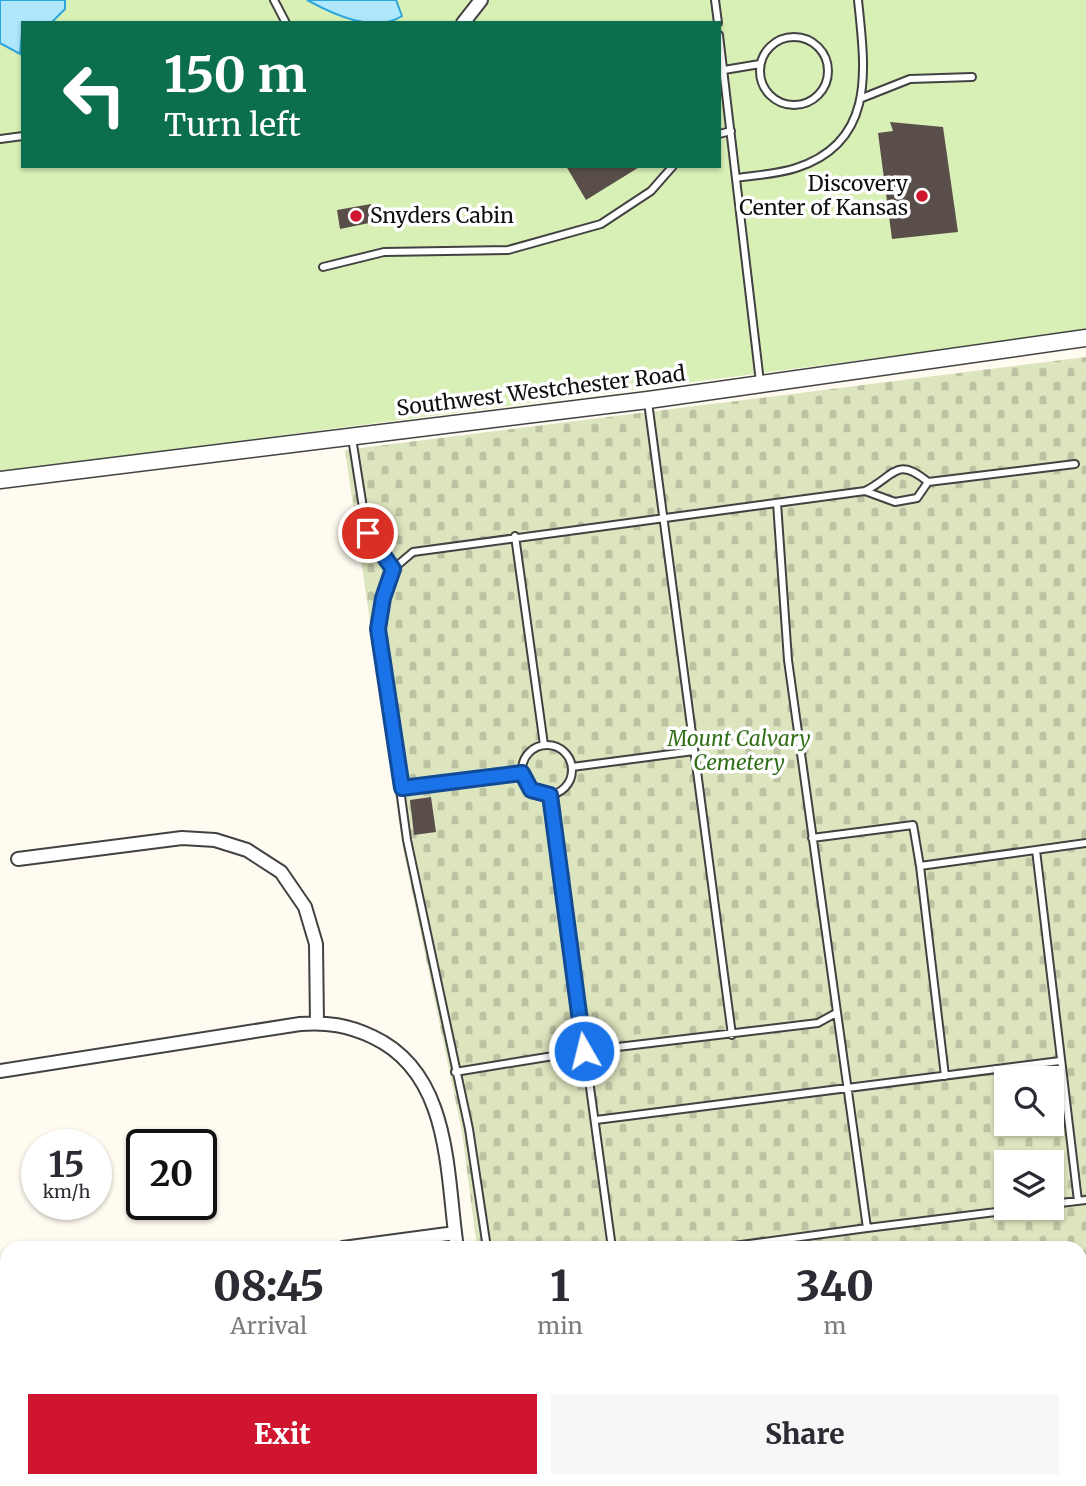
<!DOCTYPE html>
<style>
body{margin:0;font-family:Merriweather,serif;background:#f7f7f7;color:#2b2b33;height:100vh;display:flex;flex-direction:column;font-size:26px;white-space:nowrap}
*{box-sizing:border-box;margin:0}
p{font-size:23px;color:#7c7c81}
.icon{flex:none;width:38px;height:38px;fill:none;stroke:currentColor;stroke-width:2;stroke-linecap:round;stroke-linejoin:round}
.map{position:relative;flex:1;overflow:hidden}
.sheet{position:absolute;left:0px;top:1241px;width:1087px;height:247px;display:flex;flex-direction:column;background:#fff;border-radius:21px 21px 0 0;box-shadow:0 2px 5px #0004}
.sheet>*{flex:none}
.guide{position:absolute;left:21px;top:21px;width:700px;height:147px;border-radius:0px;box-shadow:0 2px 5px #0004;background:#0b6e4f;color:#fff;overflow:hidden}
.fabs{position:absolute;left:994px;top:1066px;display:grid;gap:14px}
.fabs a{display:grid;place-items:center;width:70px;height:70px;border-radius:0px;background:#fff;box-shadow:0 2px 5px #0004;font-size:35px}
.speed{position:absolute;left:21px;top:1129px;display:flex;gap:14px;font-size:35px;font-weight:700;text-align:center}
.speed>*{display:grid;place-content:center;width:91px;height:91px;border-radius:50%;background:#fff;box-shadow:0 2px 5px #0004;line-height:1}
.speed small{font-size:18px;font-weight:400}
.speed .limit{border:4px solid #111;border-radius:10px;background:#fff;color:#111}
.pin{position:absolute;display:grid;place-items:center;width:60px;height:60px;color:#fff;margin:-30px;border:4px solid #fff;border-radius:50%;box-shadow:0 2px 7px #0007}
.me{position:absolute;width:77px;margin:-38px;rotate:352deg;stroke-linejoin:round;filter:drop-shadow(0 0 5px #0008)}
.turn{display:flex;align-items:center;gap:24px;height:147px;padding:0 28px;font-size:32px}
.turn .icon{width:91px;height:91px;stroke-width:2.5}
.turn b{display:block;font-size:49px;line-height:60px}
.eta{display:flex;justify-content:space-evenly;align-items:center;height:119px;text-align:center}
.eta b{font-size:42px;font-weight:800;line-height:49px}
.cta{display:flex;gap:14px;margin-top:auto;padding:14px 28px}
.cta a{flex:1;height:80px;border-radius:0px;background:#d0162f;color:#fff;font-size:28px;font-weight:800;line-height:80px;text-align:center}
.cta a+a{background:#f7f7f7;color:#2b2b33}
.map>svg:first-child{display:block}
.cemetery{fill:url(#cemetery-stones);fill-rule:evenodd}
.park{fill:#d8efb5;fill-rule:evenodd}
.water{fill:#afe7fd;stroke:#2da6dd;stroke-width:2}
.building{fill:#594e4a}
.lines{fill:none;stroke-linecap:round;stroke-linejoin:round}
.service-casing{stroke:#424242;stroke-width:10}
.minor-casing{stroke:#424242;stroke-width:16}
.tertiary-casing{stroke:#424242;stroke-width:19}
.service{stroke:#fff;stroke-width:6}
.minor{stroke:#fff;stroke-width:12}
.tertiary{stroke:#fff;stroke-width:16}
.route-casing{stroke:#114b97;stroke-width:18}
.route{stroke:#1a73e8;stroke-width:12}
.poi-dot{fill:#d0162f;stroke:#fff;stroke-width:2.5}
.labels{text-anchor:middle;stroke-width:7;stroke-linejoin:round;paint-order:stroke}
.poi-label{font-size:21px;fill:#0f0f0f;stroke:#fff;text-anchor:end}
.street-label{font-size:21px;fill:#0f0f0f;stroke:#fff}
.park-label{font-size:21px;font-style:italic;fill:#316f17;stroke:#fff}
</style>
<div class="map">
<svg width="1086" height="1486" viewBox="0 0 1086 1486">
<defs>
<pattern id="cemetery-stones" width="16" height="16" patternUnits="userSpaceOnUse" patternTransform="scale(1.75)"><rect width="16" height="16" fill="#dce5be"/><path d="M2 7V4a2 2 0 0 1 4 0v3zM10 15v-3a2 2 0 0 1 4 0v3z" fill="#bcc3a2"/></pattern>
</defs>
<rect width="100%" height="100%" fill="#fffbf1"/>
<path class="cemetery" d="M1086,357V1258L1080,1259V1248H477L462,1132L403,848L345,450ZM1006,1078H1052V1124H1006ZM1006,1162H1052V1208H1006Z"/>
<path class="park" d="M0,0H1086V331L0,472ZM23,23H719V166H23Z"/>
<path class="water" d="M0,0H65V9L51,23H23L20,54L0,43Z
M307,0H396L402,16C374,34 333,14 307,0Z"/>
<path class="building" d="M890,122L943,127L958,232L892,239L878,133L893,131Z
M566,166H641L586,200Z
M371,204L374,222L340,229L337,210Z
M431,797L436,832L414,835L410,800Z"/>
<g class="lines">
<g class="service-casing">
<path id="service" d="M274,0L286,23
M715,0L718,23
M719,35L760,382
M760 71a34 34 0 1 1 68 0a34 34 0 1 1-68 0Z
M724,70L760,64
M862,98L910,79L972,77
M719,134L731,131
M0,139L23,136
M737,178C756,175 778,174 796,168C877,142 865,68 858,0
M323,267L384,252L508,250L601,224L651,191L673,166
M648,402L732,1035
M352,438L367,533L393,569
M865,491C894,477 896,455 928,482L1075,464
M515,536L544,745
M522 770a25 25 0 1 1 50 0a25 25 0 1 1-50 0Z
M572,767L694,751
M402,788L522,773
M550,795L612,1248
M812,838L913,825L920,866L1086,843
M1036,850L1078,1201
M920,866L945,1076
M455,1072L584,1051L818,1023L836,1013
M596,1120L1060,1061
M1052,1204L1086,1200
M867,1228L1028,1208
M487,1248L469,1129L407,840L378,629L383,598L393,569L413,552L865,491L895,502L917,498L928,482
M719,1248L867,1228L788,660L777,503"/>
</g>
<g class="minor-casing">
<path id="minor" d="M463,23L481,0
M18,859L182,838L215,840L247,850L281,872L305,907L316,944L317,1023
M0,1071L300,1024C327,1022 348,1025 373,1037C452,1074 446,1174 457,1248
M343,1248L455,1233
M0,1292L7,1291
M1080,1411H1086
M489,1480L490,1486
M686,1480L687,1486
M1000,1480L1001,1486
M513,1486L557,1480"/>
</g>
<g class="tertiary-casing">
<path id="tertiary" d="M0,480L648,400L1086,338"/>
</g>
<use href="#service" class="service"/>
<use href="#minor" class="minor"/>
<use href="#tertiary" class="tertiary"/>
</g>
<g class="lines">
<g class="route-casing">
<path id="route" d="M368,533L393,569L383,598L378,629L402,788L522,773L531,790L550,795L584,1051"/>
</g>
<use href="#route" class="route"/>
</g>
<g class="poi-dot">
<circle cx="922" cy="196" r="7"/>
<circle cx="356" cy="216" r="7"/>
</g>
<g class="labels">
<g class="poi-label">
<text x="908" y="191">Discovery<tspan x="908" dy="24">Center of Kansas</tspan></text>
<text x="370" y="223" text-anchor="start">Snyders Cabin</text>
</g>
<g class="street-label">
<text transform="translate(541 391) rotate(-7)" y="7">Southwest Westchester Road</text>
</g>
<g class="park-label">
<text x="739" y="746">Mount Calvary<tspan x="739" dy="24">Cemetery</tspan></text>
</g>
</g>
</svg>
<div class="fabs">
<a><svg class="icon" aria-label="search" viewBox="0 0 24 24"><circle cx="10" cy="10" r="6"/><path d="M15 15l6 6"/></svg></a>
<a><svg class="icon" aria-label="layers" viewBox="0 0 24 24"><path d="M12 4l9 5-9 5-9-5zM3 14l9 5 9-5"/></svg></a>
</div>
<div class="speed"><div>15<small>km/h</small></div><div class="limit">20</div></div>
<div class="pin" style="left:368px;top:533px;background:#d93025"><svg class="icon" aria-label="arrive" viewBox="0 0 24 24"><path d="M6 21V4h12l-3 4 3 4H6"/></svg></div>
<svg class="me" style="left:584px;top:1051px" viewBox="-20 -20 40 40"><circle r="17" fill="#1a73e8" stroke="#fff" stroke-width="3"/><path d="M0-11L8 9 0 5-8 9z" fill="#fff"/></svg>
<div class="guide">
<div class="turn"><svg class="icon" aria-label="left" viewBox="0 0 24 24"><path d="M17 20v-9H6M10 6l-5 5 5 5"/></svg><div><b>150 m</b>Turn left</div></div>
</div>
<section class="sheet">
<div class="eta">
<div><b>08:45</b><p>Arrival</p></div>
<div><b>1</b><p>min</p></div>
<div><b>340</b><p>m</p></div>
</div>
<div class="cta"><a>Exit</a><a>Share</a></div>
</section>
</div>
